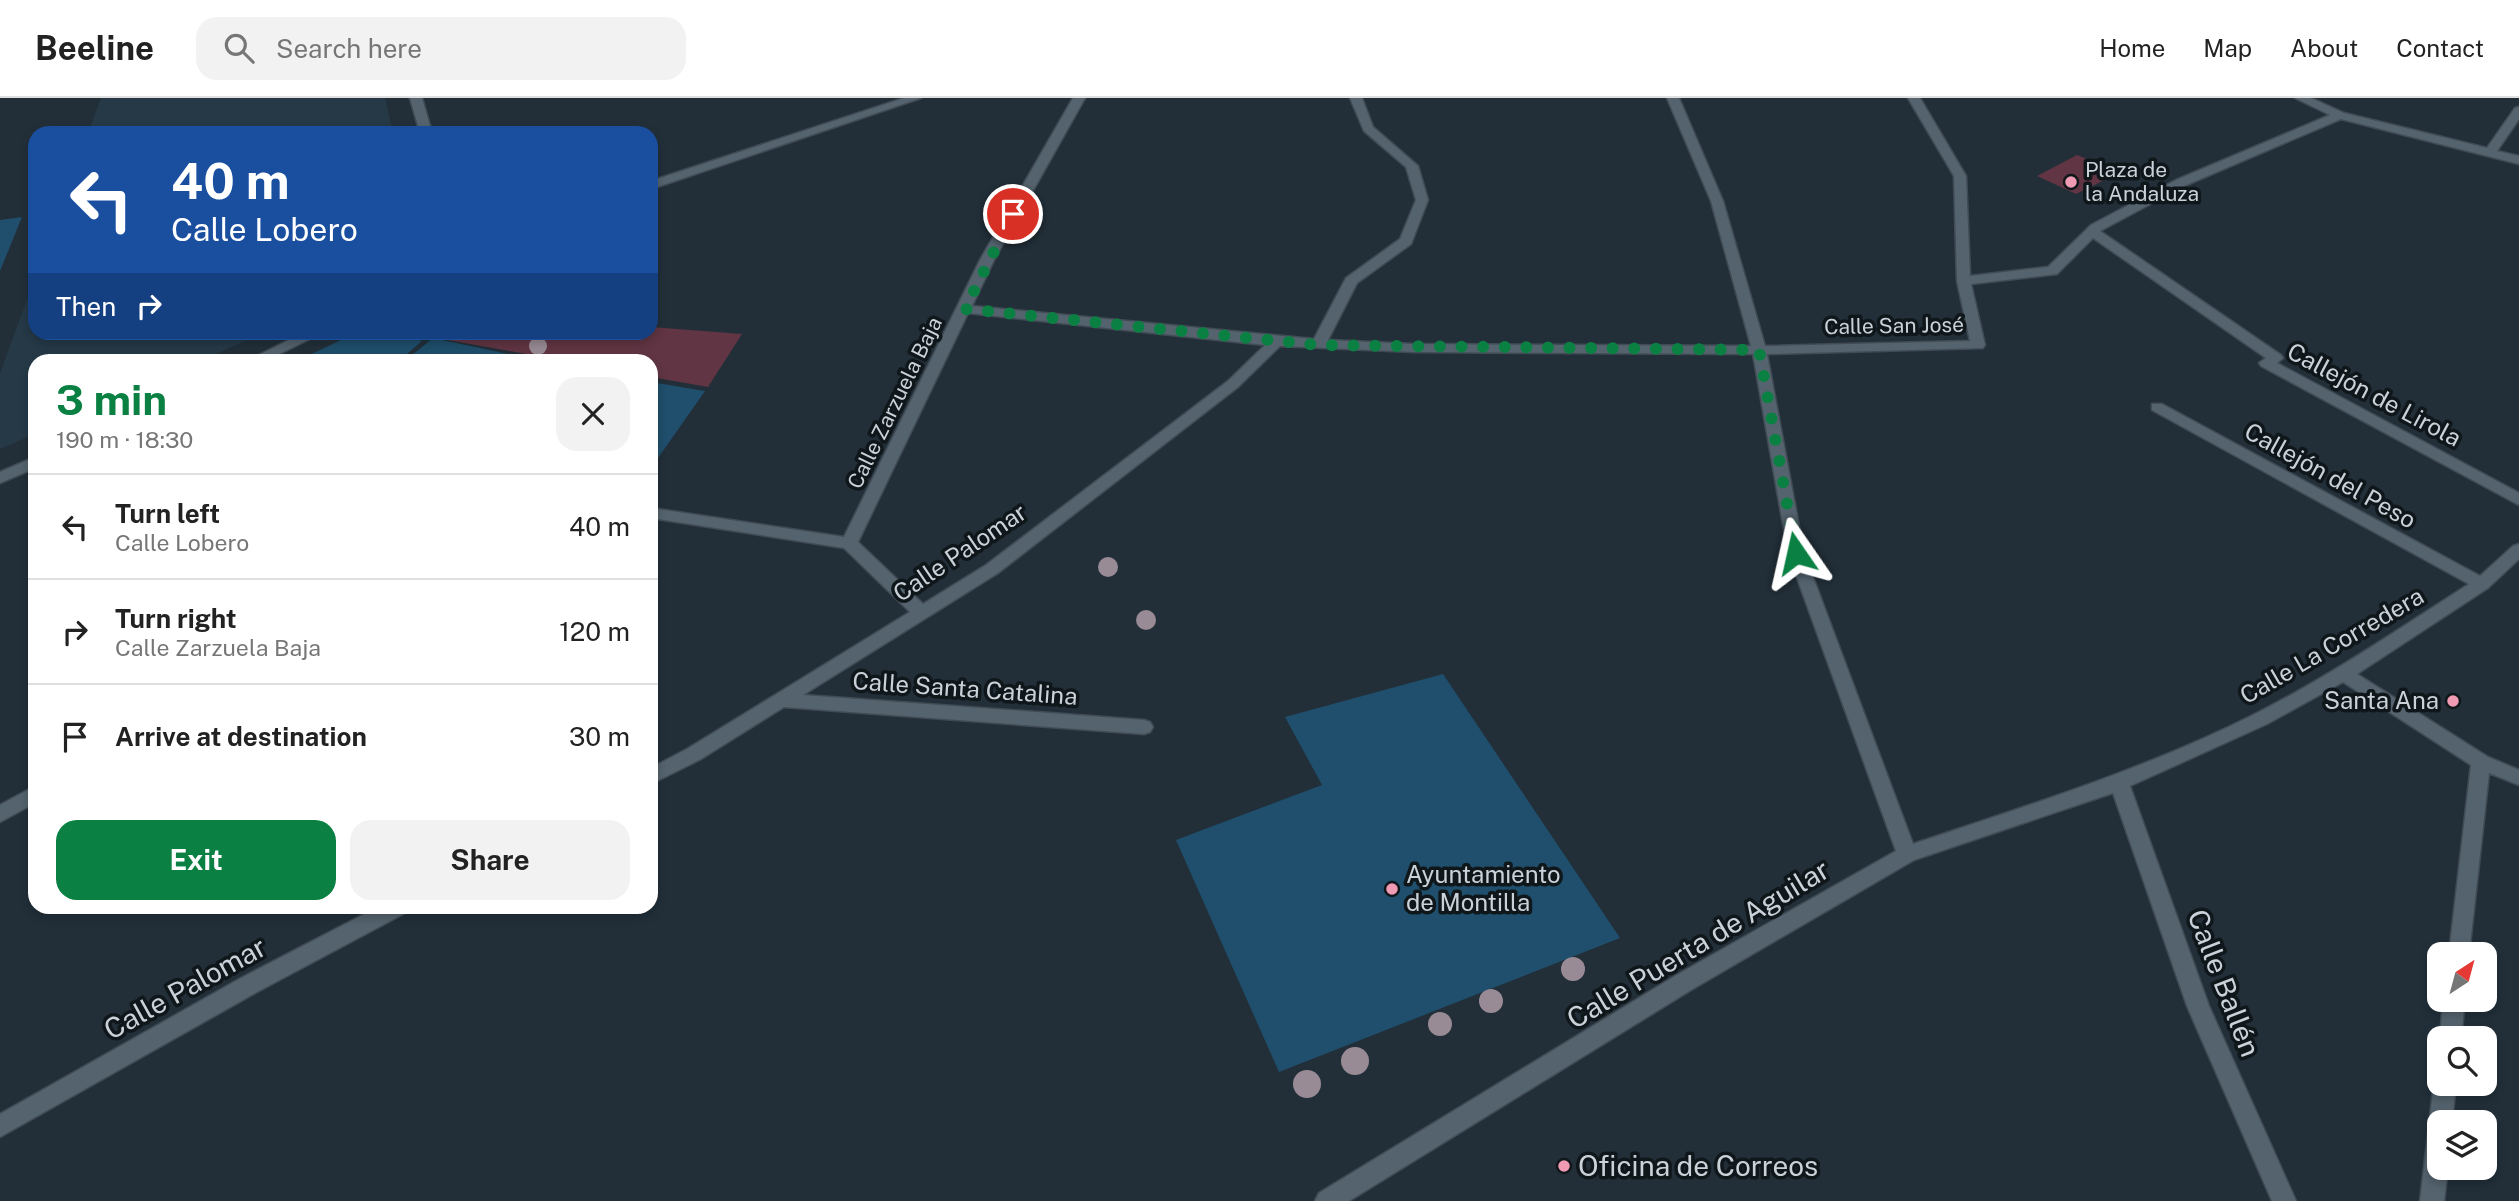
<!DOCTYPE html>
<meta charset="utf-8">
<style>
body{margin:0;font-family:"Public Sans",sans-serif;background:#f2f2f2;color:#222;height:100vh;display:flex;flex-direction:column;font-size:26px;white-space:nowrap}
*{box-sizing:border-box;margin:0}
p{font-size:23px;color:#767676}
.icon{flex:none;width:38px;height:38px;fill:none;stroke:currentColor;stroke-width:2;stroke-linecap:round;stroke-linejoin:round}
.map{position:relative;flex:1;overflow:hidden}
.side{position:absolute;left:28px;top:256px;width:630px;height:560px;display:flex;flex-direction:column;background:#fff;border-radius:21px;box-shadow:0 4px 10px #0003}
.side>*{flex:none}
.top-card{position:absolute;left:28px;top:28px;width:630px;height:214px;border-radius:21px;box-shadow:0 4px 10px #0003;background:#1a4fa0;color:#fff;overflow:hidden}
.needle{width:46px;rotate:36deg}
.buttons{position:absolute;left:2427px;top:844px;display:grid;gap:14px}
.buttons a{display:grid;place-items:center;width:70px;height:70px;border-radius:14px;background:#fff;box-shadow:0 4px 10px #0003;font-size:35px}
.pin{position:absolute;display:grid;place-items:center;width:60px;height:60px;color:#fff;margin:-30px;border:4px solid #fff;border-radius:50%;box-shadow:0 2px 7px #0007}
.me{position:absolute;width:77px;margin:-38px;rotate:349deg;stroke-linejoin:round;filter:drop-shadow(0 0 5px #0008)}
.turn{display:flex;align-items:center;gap:24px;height:147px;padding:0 28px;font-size:32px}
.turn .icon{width:91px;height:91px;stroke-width:2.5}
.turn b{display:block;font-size:49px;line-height:60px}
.then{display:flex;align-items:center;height:66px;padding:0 28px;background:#0003;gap:14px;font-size:26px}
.round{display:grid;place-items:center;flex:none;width:74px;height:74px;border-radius:21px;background:#f2f2f2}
.summary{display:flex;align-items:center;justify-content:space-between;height:119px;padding:0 28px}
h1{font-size:42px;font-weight:700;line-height:52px;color:#0b8043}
.action{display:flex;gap:14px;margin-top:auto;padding:14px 28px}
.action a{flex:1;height:80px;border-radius:21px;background:#0b8043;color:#fff;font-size:28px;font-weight:700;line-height:80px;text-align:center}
.action a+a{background:#f2f2f2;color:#222}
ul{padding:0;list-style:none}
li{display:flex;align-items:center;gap:21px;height:105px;padding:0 28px;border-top:2px solid #e0e0e0}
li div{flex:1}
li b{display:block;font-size:26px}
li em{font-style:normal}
header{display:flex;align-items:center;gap:42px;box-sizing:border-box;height:98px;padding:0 35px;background:#fff;border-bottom:2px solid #e0e0e0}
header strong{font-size:33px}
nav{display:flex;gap:38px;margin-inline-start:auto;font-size:24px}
.search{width:490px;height:63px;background:#f2f2f2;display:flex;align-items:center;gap:18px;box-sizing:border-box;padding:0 24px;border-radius:21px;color:#767676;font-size:26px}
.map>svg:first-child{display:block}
.built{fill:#253947}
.green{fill:#613543}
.building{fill:#1f4f6c}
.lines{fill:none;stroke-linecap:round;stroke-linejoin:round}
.minor-casing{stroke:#404b54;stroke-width:3}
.minor{fill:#54636e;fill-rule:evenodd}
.tree{fill:#998b95}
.route{stroke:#0b8043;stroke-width:12;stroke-dasharray:0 21.6}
.poi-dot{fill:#f19ab3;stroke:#10171b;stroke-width:2.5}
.labels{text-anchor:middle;stroke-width:7;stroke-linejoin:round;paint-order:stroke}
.far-poi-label{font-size:21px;fill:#cad2d9;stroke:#10171b;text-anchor:start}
.far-street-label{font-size:21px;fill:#cad2d9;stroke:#10171b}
.street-label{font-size:24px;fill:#cad2d9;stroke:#10171b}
.poi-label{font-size:24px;fill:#cad2d9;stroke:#10171b;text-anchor:end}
.near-street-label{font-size:28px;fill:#cad2d9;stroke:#10171b}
.near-poi-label{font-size:28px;fill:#cad2d9;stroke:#10171b;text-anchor:start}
</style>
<header>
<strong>Beeline</strong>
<div class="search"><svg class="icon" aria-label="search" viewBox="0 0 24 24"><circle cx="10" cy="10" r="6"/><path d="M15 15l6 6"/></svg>Search here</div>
<nav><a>Home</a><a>Map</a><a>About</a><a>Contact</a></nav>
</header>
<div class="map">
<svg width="2519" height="1103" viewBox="0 0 2519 1103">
<rect width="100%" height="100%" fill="#222f39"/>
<path class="built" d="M101,0H385L393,35H88Z
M35,180V234L265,235L201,262H35V336L0,351V275Z"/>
<path class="green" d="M2077,57L2121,74L2076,96L2037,78Z
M651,229L742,236L708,289L651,279V262H560L442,241L448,235L651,234Z"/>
<path class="building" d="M22,119L0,173V122Z
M358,234H388L422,243L400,262H299Z
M433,240L531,261L530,262H406Z
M651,284L705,293L651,370Z
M1443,576L1620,840L1279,974L1176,742L1322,687L1285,619Z"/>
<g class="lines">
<g class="minor-casing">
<path id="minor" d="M410,0H422L432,35H420Z
M904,0H921L651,91V83Z
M1073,0H1085L994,162L972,208L1314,241L1346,180L1400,141L1416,102L1406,69L1364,33L1350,0H1362L1373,29L1418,68L1428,102L1411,146L1357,185L1328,242L1414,246L1751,248L1711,103L1667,0H1679L1723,103L1765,248L1970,243L1957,183L1954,78L1908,0H1920L1966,78L1970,178L2048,169L2091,127L2176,82L2330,17L2295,0H2311L2344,15L2487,50L2515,10L2519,9V21L2497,53L2519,58V66L2341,21L2184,88L2100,133L2281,257L2283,260L2277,265L2519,395V407L2261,268L2259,265L2266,260L2093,140L2057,176L1971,186L1985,247L1983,250L1767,256L1804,455L1913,746C2029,707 2146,671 2255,616C2330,578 2399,531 2469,486L2152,312V306H2162L2480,478L2513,448L2519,446V461L2488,490L2357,576L2488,659L2519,672V687L2489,675L2469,856H2449L2471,667L2343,584L2267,626L2130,688L2209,908L2296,1103H2272L2187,908L2113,695L1914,762L1691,892L1349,1103H1315L1319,1095L1675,878L1896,753L1788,455L1753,256L1414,254L1280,248L1238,289L998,475L803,597L1144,622L1150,624L1153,629L1150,634L1144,636L784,609L701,661L651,686V670L687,651L910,514L844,450L651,420V410L844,439L980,162ZM968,215L1265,247L1228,283L986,467L923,506L858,444Z
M305,234H324L267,262H249Z
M35,359V370L0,385V374Z
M35,688V705L0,724V707Z
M380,808H410L407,814L257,894L0,1039V1016L241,880Z
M2443,901H2465L2461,940L2440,941Z
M2440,977V985H2456L2452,1024H2440V1069H2448L2444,1103H2420L2434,985Z"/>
</g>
<use href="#minor" class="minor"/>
</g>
<g class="tree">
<circle cx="538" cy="248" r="9"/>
<circle cx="1108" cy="469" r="10"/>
<circle cx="1146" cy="522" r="10"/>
<circle cx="1573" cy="871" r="12"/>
<circle cx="1491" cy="903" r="12"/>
<circle cx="1440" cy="926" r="12"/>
<circle cx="1355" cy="963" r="14"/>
<circle cx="1307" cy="986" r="14"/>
</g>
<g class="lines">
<path class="route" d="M1013,116L965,211L1318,247L1759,252L1796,455"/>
</g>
<g class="poi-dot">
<circle cx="2071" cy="84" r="7"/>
<circle cx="2453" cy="603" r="7"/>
<circle cx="1392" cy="791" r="7"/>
<circle cx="1564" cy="1068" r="7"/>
</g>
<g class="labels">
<g class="far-poi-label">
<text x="2085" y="79">Plaza de<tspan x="2085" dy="24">la Andaluza</tspan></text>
</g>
<g class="far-street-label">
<text transform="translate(1894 228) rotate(-1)" y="7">Calle San José</text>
<text transform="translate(895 305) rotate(-64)" y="7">Calle Zarzuela Baja</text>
</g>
<g class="street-label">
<text transform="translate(2374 297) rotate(28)" y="8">Callejón de Lirola</text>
<text transform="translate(2330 378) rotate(29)" y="8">Callejón del Peso</text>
<text transform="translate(960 455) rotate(-34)" y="8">Calle Palomar</text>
<text transform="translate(2332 548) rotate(-30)" y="8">Calle La Corredera</text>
<text transform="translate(965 591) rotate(4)" y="8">Calle Santa Catalina</text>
</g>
<g class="poi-label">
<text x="2439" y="611">Santa Ana</text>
<text x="1406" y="785" text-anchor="start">Ayuntamiento<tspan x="1406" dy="28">de Montilla</tspan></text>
</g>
<g class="near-street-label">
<text transform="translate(1698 846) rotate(-31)" y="10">Calle Puerta de Aguilar</text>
<text transform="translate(2224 885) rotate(69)" y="10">Calle Ballén</text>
<text transform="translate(185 890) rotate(-29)" y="10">Calle Palomar</text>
</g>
<g class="near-poi-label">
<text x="1578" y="1078">Oficina de Correos</text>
</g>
</g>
</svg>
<div class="buttons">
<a><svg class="needle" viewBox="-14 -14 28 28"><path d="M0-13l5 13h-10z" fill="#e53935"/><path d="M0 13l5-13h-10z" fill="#767676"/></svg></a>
<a><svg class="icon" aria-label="search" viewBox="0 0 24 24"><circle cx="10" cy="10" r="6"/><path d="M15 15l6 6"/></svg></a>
<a><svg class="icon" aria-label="layers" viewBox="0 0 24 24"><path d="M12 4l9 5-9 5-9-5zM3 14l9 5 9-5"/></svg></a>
</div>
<div class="pin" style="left:1013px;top:116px;background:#d93025"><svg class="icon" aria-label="arrive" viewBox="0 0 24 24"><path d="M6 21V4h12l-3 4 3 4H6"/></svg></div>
<svg class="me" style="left:1796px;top:455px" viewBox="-20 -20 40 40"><path d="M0-17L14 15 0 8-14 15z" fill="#0b8043" stroke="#fff" stroke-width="4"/></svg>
<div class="top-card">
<div class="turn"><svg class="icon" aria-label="left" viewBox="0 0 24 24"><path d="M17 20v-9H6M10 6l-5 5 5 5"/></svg><div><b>40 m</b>Calle Lobero</div></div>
<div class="then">Then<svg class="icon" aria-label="right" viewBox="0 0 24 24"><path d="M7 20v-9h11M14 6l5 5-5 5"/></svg></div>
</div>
<section class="side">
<div class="summary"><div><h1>3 min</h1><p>190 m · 18:30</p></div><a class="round"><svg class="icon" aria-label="close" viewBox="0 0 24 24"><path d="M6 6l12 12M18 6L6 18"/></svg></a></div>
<ul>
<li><svg class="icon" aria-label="left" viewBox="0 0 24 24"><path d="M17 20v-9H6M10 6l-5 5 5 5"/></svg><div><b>Turn left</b><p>Calle Lobero</p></div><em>40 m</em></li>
<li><svg class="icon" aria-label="right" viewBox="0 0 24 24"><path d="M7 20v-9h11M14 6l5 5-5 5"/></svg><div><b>Turn right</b><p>Calle Zarzuela Baja</p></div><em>120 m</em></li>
<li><svg class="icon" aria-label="arrive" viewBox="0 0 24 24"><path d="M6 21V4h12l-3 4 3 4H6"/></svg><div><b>Arrive at destination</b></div><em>30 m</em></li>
</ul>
<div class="action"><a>Exit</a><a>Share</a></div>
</section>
</div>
